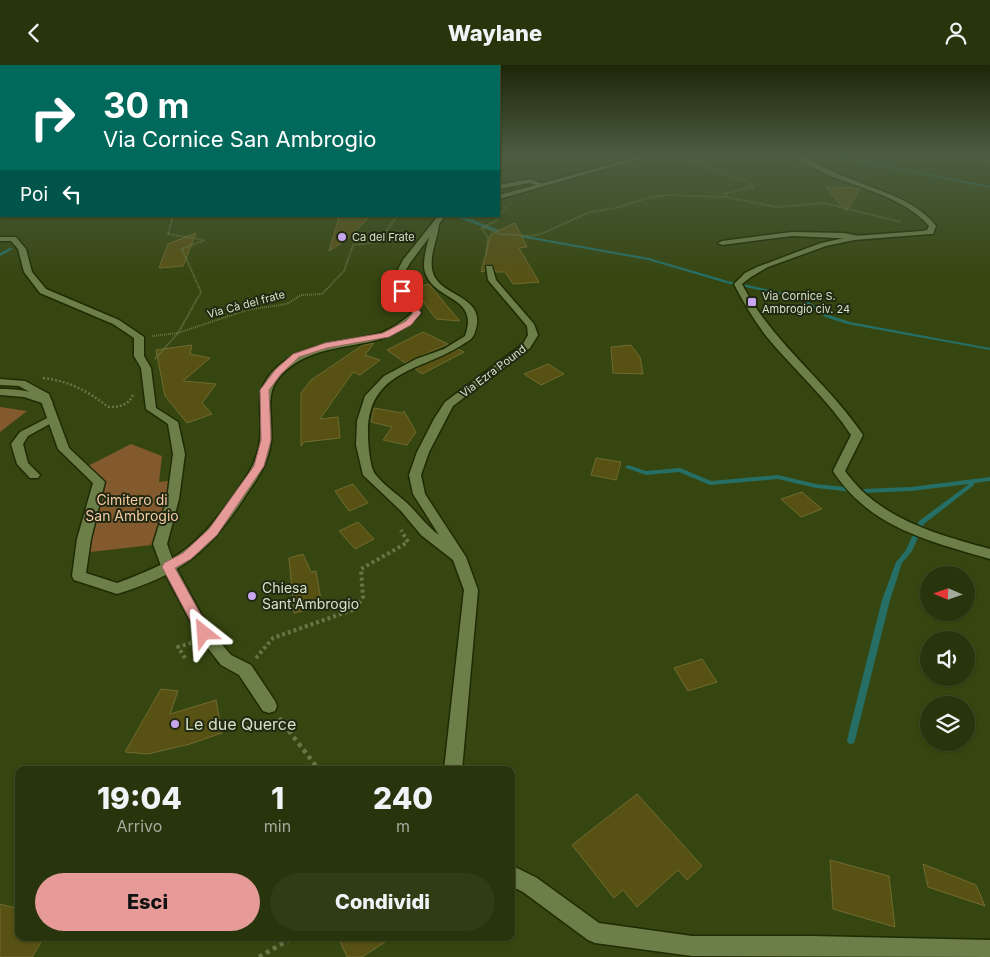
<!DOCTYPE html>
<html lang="it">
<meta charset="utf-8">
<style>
body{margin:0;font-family:Inter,sans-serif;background:#303c15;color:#f1f3f6;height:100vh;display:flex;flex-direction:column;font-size:19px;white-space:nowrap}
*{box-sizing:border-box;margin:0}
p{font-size:16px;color:#a5aa9d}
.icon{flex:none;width:28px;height:28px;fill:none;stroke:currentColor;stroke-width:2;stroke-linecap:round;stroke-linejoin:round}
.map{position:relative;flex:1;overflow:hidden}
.side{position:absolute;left:15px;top:701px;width:500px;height:175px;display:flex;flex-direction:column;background:#28340c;border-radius:10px;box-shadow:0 1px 4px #0004,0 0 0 1px #444f2d}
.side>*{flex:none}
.hud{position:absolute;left:0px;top:0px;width:500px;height:152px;box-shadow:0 1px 4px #0004,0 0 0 1px #444f2d;background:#00695c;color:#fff;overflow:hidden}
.needle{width:32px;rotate:272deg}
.tools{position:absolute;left:920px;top:501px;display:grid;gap:10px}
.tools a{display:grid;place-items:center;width:55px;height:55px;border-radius:50%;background:#28340c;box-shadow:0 1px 4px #0004,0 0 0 1px #444f2d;font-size:25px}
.pin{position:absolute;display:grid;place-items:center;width:42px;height:42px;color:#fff;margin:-21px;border-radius:10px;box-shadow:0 2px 8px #0006}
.me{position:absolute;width:55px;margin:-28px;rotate:332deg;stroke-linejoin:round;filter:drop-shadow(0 0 4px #0008)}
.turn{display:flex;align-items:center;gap:18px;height:105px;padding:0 20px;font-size:22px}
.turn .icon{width:65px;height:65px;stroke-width:2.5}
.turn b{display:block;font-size:35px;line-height:42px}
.then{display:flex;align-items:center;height:48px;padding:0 20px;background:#0003;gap:10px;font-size:19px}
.eta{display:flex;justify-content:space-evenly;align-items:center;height:85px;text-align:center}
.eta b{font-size:30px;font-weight:800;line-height:35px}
.primary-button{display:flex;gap:10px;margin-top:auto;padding:10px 20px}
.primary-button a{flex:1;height:58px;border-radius:30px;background:#e69b98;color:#111;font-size:20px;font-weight:800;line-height:58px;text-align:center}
.primary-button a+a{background:#303c15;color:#f1f3f6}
header{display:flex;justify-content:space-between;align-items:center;height:65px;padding:0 20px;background:#28340c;font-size:22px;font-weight:800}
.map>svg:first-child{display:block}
.green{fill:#83592e}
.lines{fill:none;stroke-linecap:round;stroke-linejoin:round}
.stream{fill:#266f67;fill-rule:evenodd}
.building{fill:#575114;stroke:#706b30}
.lane-casing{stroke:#1f2b02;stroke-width:3}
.street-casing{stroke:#1f2b02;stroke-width:3}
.secondary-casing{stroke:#1f2b02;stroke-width:3}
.path-far3{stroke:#677547;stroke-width:2;stroke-dasharray:1 1;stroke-linecap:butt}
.path-far2{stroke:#677547;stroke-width:2.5;stroke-dasharray:2 2;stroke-linecap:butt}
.path-far1{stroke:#677547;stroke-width:4;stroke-dasharray:3 3;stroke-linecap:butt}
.path{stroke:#677547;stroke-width:4.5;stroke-dasharray:4 4;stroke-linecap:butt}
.lane{fill:#6c7f49;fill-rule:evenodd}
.street{fill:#6c7f49;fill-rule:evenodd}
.secondary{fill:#6c7f49;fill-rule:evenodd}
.route{fill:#e69b98;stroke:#966563}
.poi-dot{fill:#c7a6ef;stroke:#222913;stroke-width:2}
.labels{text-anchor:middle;stroke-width:4;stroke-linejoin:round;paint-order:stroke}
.far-poi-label{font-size:11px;fill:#d6e1c5;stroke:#222913;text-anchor:start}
.far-street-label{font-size:11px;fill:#d6e1c5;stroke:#222913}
.park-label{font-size:14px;fill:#f6cba2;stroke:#222913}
.poi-label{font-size:14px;fill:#d6e1c5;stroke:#222913;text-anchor:start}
.near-poi-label{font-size:16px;fill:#d6e1c5;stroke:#222913;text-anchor:start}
</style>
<header><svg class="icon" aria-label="back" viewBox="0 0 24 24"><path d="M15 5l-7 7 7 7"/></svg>Waylane<svg class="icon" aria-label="person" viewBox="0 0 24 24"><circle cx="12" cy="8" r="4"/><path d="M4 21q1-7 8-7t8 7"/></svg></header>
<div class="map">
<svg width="990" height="892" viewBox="0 0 990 892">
<rect width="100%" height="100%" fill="#364610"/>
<path class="green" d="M0,342L27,346L0,367Z
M131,379L162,391L159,417L176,415L160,479L82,488L99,417L84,403Z"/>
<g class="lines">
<path class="stream" d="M829,91H834L990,121V123Z
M454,151H462L470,154L507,168L505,169C488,164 471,157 454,151Z
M515,169L649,193L728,216L785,228L807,236L829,250L850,257L990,283V285L847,259L825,252L805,238L783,230L726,218L648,195L514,171L513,170Z
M10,183L13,184L0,191V188Z
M628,400L646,406L680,403L711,416L778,410L816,419L863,424L911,422L990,412V416L974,418V420L924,459L912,486L902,498L890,535L855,675L854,678L851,679L848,678L847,675L882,535L896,497L906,485L919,456L969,419L911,426L863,428L816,423L778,414L710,420L679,407L646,410L626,403L625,402Z"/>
</g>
<path class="building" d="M826,122L858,123L860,124L846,146Z
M339,152H369L350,172L329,186Z
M515,158L527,182L519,183L539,217L513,219L505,207H496L492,199L485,200V206L481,207L491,169Z
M196,168L183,201L159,203L168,179Z
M429,219L447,241L460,256L436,254L413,223Z
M423,267L448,279L405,298L387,285Z
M374,278L365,290L380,295L360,310L353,307L320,354L338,352L340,373L304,377L301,381V328L311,315L363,280Z
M192,280L190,289L210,293L183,316L216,319L202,338L212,349L187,358L165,331L156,285Z
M631,280L640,292L643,309L613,308L611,282Z
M458,284L464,287L422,309L415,304Z
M548,299L564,309L541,320L524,309Z
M374,343L402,348L404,346L416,367L407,380L383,375L392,362L371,357Z
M596,393L621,397L616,415L591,410Z
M353,419L368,438L349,446L335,426Z
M802,427L809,433L822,444L801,452L781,434Z
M358,457L374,474L355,484L339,466Z
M303,489L311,507L316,506L322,541L294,548L289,493Z
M702,594L717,617L688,626L674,603Z
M161,624L178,626L170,649L216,635L222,668L190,679L148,689L125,687Z
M637,729L702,801L687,815L678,805L637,842L623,825L614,833L572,780Z
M830,795L889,811L895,862L833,844Z
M923,799L976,820L985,841L928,822Z
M0,839L19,844V872H44L32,892H0Z
M338,872H393L362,892H347Z"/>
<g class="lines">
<g class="lane-casing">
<path id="lane" d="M792,167L844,168L864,172L860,174L792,171L722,180L718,178L722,176Z
M0,324C16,324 41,326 53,337L48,340L24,332L0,330Z
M53,350L58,353L57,355L28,371L23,379L28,398L40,410L38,413H30L17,399L11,379L20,367Z"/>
</g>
<g class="street-casing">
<path id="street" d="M501,91H508L499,97V93Z
M530,114L545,120L542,122L530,118L499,124V120Z
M434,158L439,159C438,174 428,192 433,208C441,233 488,230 475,267C473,274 468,276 462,280C422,306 367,305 368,369C368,379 370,402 375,409C384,421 399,430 409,440C419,450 427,461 439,470L413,429L409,410L417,387L434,354L445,337L523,279L528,270L527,261L488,215L486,201H492L496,215L534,259L538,270L530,283L453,341L429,387L421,410L425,429L466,492L478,525L462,705H444L464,525L453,495L421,470L401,446L363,410L356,380L357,356L365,331L384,311L416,294L444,284L465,271C480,230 434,237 425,207C421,196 430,169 434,158Z
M0,172H16L26,184L32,207L46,224L119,255L144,272V291L151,303L156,343L178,357L185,389L179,434L167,479L175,501L209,564L231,590L251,600L275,636L277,641L275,646L269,648L263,646L239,610L221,600L199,572L161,501L153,479L167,434L173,389L168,359L146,344L141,303L134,291V273L113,259L40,228L24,207L18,184L11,176H0Z
M511,800L537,813L599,858L692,871H812L990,875V892L692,891L595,878L588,875L523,827L511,821Z"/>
</g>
<g class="secondary-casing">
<path id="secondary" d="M641,91H650L499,134V130Z
M793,91H800C818,99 835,108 853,115C882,127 916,135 936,161L933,169H930L854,175L826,181L768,202L751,212L742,219C773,279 826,315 863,370L845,406C879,454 936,469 990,484V494C929,476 870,463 833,406L851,370C827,333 794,305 766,271C754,255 743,237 734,219L745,208L757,202L821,178L854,171L922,166L927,165L929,161C896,123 833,121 793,91Z
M438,151H445L410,198L401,214L421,248L420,250C410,259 401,266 389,271C352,285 313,279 283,308C262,328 274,351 271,376C269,397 258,413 246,430C209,487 182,509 117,529L74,515L72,511L77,474L93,418L58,384L40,333L19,321L0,320V314L25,316L49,329L69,383L105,417L91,474L86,508L117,518C178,496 200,480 237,426C248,410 258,395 260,375C264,347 251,328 275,304C304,276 344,279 381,268C393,263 403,256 412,248L393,214L403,195Z"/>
</g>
<path class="path-far3" d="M682,91L720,108L746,116L753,122L724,129L726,132L776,142L824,138L901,157
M482,162L501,169L530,171L541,169L590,147L616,143L651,132L667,130L726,132
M486,190L488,172L481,163L496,156L506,142
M152,271L178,268L247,245L287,239L301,230L322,229L344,206L353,180L379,177L397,151
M155,294L178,268L201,227L182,184L205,175L168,169L173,151"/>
<path class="path-far2" d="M43,313C69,316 88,326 108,342C119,342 128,341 133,330"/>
<path class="path-far1" d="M185,593L178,582L191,578
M256,593L273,573L355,544L363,532L361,504L408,477L401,465"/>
<path class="path" d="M279,653L319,705
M259,892L294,872"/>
<use href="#lane" class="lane"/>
<use href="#street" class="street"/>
<use href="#secondary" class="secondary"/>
</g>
<linearGradient id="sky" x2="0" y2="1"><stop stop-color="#1e2609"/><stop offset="0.42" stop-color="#4c5d42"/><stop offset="1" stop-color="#4c5d42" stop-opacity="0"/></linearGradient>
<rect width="990" height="216" fill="url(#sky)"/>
<path class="route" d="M400,224H405L421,248L411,260L389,272L327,283L299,292L281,309L269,325L271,375L264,401L217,470L191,494L175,503L211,568L209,572L204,574L199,572L162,502L164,498L183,488L209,464L254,401L261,375L260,325L275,305L293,289L325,278L383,268L406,256L413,248L399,226Z"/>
<g class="poi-dot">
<circle cx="342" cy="172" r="5"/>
<rect x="747" y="232" width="10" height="10" rx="2.5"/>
<circle cx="252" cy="531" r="5"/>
<circle cx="175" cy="659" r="5"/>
</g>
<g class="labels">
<g class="far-poi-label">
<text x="352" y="176">Ca del Frate</text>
<text x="762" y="235">Via Cornice S.<tspan x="762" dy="13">Ambrogio civ. 24</tspan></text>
</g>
<g class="far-street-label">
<text transform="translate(246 239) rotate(-15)" y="4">Via Cà del frate</text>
<text transform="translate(493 306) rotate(-37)" y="4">Via Ezra Pound</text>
</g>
<g class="park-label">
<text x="132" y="440">Cimitero di<tspan x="132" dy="16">San Ambrogio</tspan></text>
</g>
<g class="poi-label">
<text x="262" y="528">Chiesa<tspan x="262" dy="16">Sant'Ambrogio</tspan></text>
</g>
<g class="near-poi-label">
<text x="185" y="665">Le due Querce</text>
</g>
</g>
</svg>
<div class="tools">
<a><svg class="needle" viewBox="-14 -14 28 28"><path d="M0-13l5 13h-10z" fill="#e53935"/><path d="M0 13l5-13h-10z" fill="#a5aa9d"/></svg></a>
<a><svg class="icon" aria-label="sound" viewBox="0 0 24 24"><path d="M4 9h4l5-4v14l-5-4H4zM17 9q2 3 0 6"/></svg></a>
<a><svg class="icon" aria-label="layers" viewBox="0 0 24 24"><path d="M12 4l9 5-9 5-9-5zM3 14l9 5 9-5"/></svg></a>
</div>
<div class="pin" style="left:402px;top:226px;background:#d93025"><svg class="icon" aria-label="arrive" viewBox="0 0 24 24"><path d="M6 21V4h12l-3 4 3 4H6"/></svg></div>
<svg class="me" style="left:204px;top:568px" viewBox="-20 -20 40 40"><path d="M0-17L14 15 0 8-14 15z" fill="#e69b98" stroke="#fff" stroke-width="4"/></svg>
<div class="hud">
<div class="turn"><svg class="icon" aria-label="right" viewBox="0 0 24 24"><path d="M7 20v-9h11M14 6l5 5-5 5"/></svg><div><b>30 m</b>Via Cornice San Ambrogio</div></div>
<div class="then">Poi<svg class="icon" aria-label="left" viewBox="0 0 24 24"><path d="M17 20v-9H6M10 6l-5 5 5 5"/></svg></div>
</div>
<section class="side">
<div class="eta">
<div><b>19:04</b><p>Arrivo</p></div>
<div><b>1</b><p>min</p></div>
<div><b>240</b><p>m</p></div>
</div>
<div class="primary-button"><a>Esci</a><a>Condividi</a></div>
</section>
</div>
